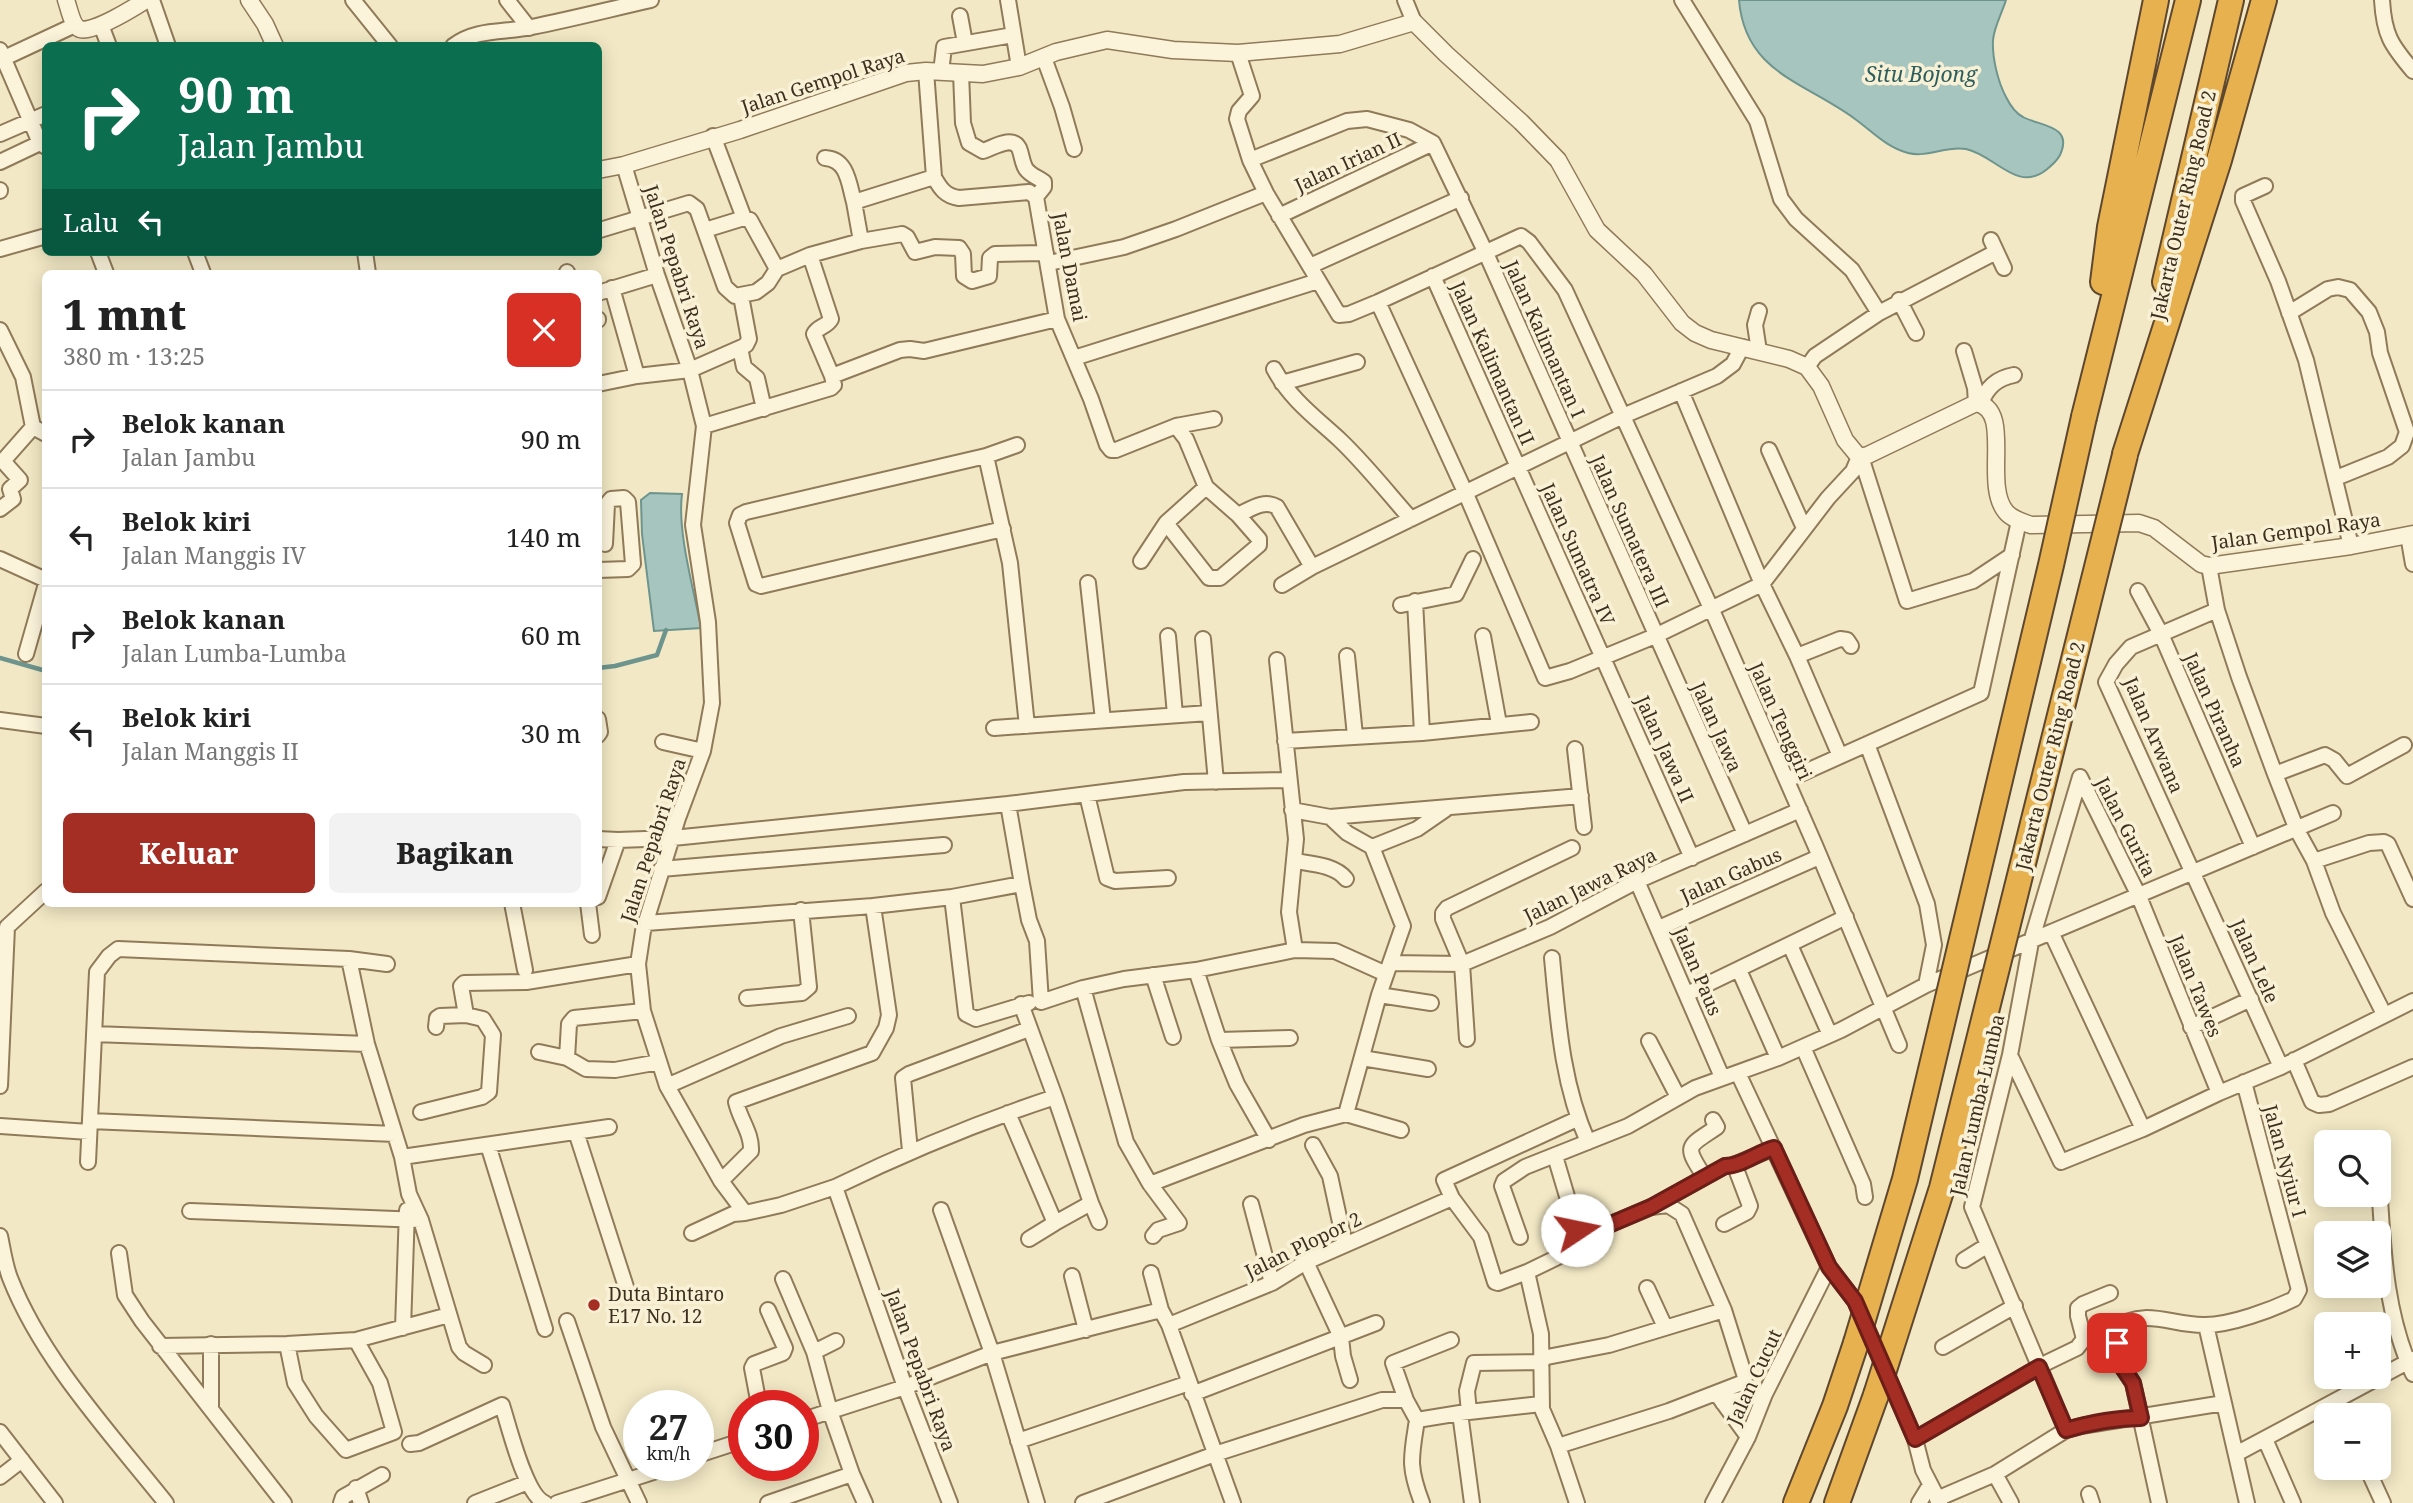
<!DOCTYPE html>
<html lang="id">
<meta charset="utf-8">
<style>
body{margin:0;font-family:"Noto Serif",serif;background:#f2f2f2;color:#222;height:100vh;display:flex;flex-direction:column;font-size:26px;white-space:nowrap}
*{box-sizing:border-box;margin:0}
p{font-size:23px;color:#767676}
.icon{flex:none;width:38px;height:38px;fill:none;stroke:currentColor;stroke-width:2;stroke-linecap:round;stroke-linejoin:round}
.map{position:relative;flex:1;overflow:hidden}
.drawer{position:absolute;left:42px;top:270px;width:560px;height:637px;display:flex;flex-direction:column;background:#fff;border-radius:10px;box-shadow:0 4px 18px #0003}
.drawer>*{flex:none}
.top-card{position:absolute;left:42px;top:42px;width:560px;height:214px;border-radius:10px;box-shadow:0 4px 18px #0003;background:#0b6e4f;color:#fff;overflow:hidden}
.buttons{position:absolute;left:2314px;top:1130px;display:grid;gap:14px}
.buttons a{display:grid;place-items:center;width:77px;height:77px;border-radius:10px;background:#fff;box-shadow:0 4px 18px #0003;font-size:35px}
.speed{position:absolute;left:623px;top:1390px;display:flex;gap:14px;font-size:35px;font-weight:700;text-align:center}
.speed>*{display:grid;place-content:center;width:91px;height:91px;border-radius:50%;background:#fff;box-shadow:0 4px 18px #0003;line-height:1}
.speed small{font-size:18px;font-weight:400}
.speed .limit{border:10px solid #d22;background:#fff;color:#111}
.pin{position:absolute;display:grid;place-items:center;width:60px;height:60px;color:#fff;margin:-30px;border-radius:14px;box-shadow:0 4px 10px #0006}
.me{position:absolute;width:77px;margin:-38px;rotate:79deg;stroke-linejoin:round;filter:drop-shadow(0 0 5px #0008)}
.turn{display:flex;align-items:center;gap:24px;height:147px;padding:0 21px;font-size:32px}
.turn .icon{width:91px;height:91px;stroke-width:2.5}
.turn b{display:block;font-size:49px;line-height:60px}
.then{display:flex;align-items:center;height:66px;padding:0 21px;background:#0003;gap:14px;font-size:26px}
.round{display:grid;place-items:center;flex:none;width:74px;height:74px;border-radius:10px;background:#f2f2f2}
.overview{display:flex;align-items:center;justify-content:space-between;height:119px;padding:0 21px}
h1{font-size:42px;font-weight:800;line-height:52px}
.cta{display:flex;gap:14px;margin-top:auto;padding:14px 21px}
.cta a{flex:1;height:80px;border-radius:10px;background:#a42d24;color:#fff;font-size:28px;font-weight:800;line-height:80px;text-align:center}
.cta a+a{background:#f2f2f2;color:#222}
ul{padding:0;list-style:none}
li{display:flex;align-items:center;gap:21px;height:98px;padding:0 21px;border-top:2px solid #e0e0e0}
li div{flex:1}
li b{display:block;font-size:26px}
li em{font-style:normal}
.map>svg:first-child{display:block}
.water{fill:#a7c5bf;stroke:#6d958e;stroke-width:2}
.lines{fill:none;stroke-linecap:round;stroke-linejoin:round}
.stream{stroke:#6d958e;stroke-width:4.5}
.minor-casing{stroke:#8f7a59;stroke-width:18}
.tertiary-casing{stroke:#8f7a59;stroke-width:19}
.motorway-casing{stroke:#5d472e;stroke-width:28}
.minor{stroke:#fcf4da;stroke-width:14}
.tertiary{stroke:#fcf4da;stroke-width:16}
.motorway{stroke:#e7b150;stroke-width:24}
.motorway-bridge-casing{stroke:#5d472e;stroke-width:28;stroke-linecap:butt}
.motorway-bridge{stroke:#e7b150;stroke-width:24}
.route-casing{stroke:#6b1d17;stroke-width:18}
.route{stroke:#a42d24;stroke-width:12}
.poi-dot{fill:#a42d24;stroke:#f9f1d6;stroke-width:2.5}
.labels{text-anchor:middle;stroke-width:7;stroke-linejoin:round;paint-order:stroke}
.street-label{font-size:19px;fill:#3e301e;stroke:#f9f1d6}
.poi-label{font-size:19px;fill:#3e301e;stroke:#f9f1d6;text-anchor:start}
.water-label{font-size:21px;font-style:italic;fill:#2c5e5f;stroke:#f9f1d6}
</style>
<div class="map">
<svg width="2413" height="1503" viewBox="0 0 2413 1503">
<rect width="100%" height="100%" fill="#f2e8c5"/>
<path class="water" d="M1739,0H2006C2002,13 1994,27 1993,40C1992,58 1998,82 2006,97C2010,105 2015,113 2023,117C2039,126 2074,125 2060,155C2057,161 2051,166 2046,170C2017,193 1995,155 1966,149C1947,145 1928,158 1908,153C1886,147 1873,132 1855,119C1805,82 1745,73 1739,0Z
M650,493L682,494C677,532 694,590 701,628L654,631L642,534L641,500Z"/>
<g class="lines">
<path class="stream" d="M0,658L46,671
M598,668L615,666L657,655L666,630"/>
<g class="minor-casing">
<path id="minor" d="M152,0L168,46
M353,0L390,46
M507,0L529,28
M1008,0L1019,67
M1405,0L1414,22
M1682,0L1757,121L1781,199L1796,219L1852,270L1879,313
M2382,0C2384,35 2391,45 2413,71
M960,16L965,43
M101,25L109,46
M453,46C477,28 504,33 532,27C572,19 611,9 651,0
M0,50L40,143L46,147
M1238,53L1252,96L1239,111L1237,119L1250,160L1266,193L1339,315L1349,314L1378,302L1521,236L1529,242L1565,290L1715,617L1815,845L1899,1045
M1044,58L1062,107L1074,149
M0,60L75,25
M926,71L934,177C940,188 945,196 959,198L1029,192L1036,197L1057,319L1091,399L1107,445L1111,450H1116L1176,426L1186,439L1206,487L1238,515C1251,509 1264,499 1277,507L1312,567L1623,416L1717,376L1733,364L1742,347
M941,72L944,47L1013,35
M961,73L963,123L969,143L983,151C993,148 1012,135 1019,148C1022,155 1022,163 1026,169C1031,176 1038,177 1044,182V187L1036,197
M0,134L46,114
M713,136L744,218
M825,158C848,159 849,185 854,202
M1250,160L1347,121L1367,119L1409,130L1433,143L1485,251L1745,834
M0,162L40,143
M624,165L657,275L690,370L704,426L693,525L708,622L712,703L703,751L678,818L643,931L638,964L643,1011L667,1086L721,1181L745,1213L781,1205L835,1187L905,1387L950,1503
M2265,186L2243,196V201L2278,281L2306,360L2351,546
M0,190V191
M1279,216L1433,143
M600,230L689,203L697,209L725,287L735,296L756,292L768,283L777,269L810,255L861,241L854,202L934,177
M705,230L744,218L750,220L777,269
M1991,240L2004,268
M861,241L902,234L907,237L915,252L935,247L959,248L963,254L964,276L972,281L989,276L990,258L995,254L1046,253
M0,249L46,236
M98,252L106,273
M195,252L203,273
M365,252L368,273
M810,255L831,319C827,327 818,326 814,334L832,376
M1049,263L1124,247L1176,229L1266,193
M1310,266L1461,198
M567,272V273
M1433,276L1692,858
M612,288L637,376
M598,293L657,275
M1899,300L1916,333
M1378,302L1466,494L1545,678L1570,671L1655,636L1762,584L1828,498L1853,471L1859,457
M2289,313L2328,289L2338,287L2350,290L2369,312L2377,332L2380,353L2407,432L2402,446L2388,457L2336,478
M598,319V320
M0,330L23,377L33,427L3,461H0
M740,348L746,345L749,339L741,296
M1759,351L1755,325L1759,311
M1964,351L1975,388L1976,403
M1074,358L1318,281
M1807,367L1815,356L1879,313L1996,252
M1274,369C1291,400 1315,417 1341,441C1366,465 1388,493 1411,519
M1282,383L1357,362
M598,384L637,376L690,370L740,348L744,367L757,378L764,409
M1681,391L1762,584L1797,656L1840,756
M1981,404C1986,388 1997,378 2014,375
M704,426L831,388L834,385L832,376L900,350L910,349L924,351L1057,319
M1176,426L1214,419
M33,427L46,434
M1769,450L1804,528
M986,456L1010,563L1027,726
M1861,457L1907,601L1973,581L2012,555
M0,509L13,499L10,489L20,480L3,461
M1166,523L1206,487
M1003,529L761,586L756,584L737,523L740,515L746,512L986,456L1017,445
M2408,535L2413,564
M0,559L46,580
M1141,561L1166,523L1209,578H1220L1259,545V539L1238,515
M2209,566L2217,610L2239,677L2275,774L2297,830L2314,861L2333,913L2384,1014
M598,570L628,569L633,564L628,502L624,498L611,499L607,504L605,544
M1088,583L1103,720
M1282,585L1312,567
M2138,591L2161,634L2253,847
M1415,601L1422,733
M1401,605L1456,594L1473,559
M2217,610L2131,647L2116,664L2106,682L2281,1067
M1168,636L1175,715
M1483,636L1499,724
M1203,639L1216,782
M26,654L46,584
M1347,656L1355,736
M1797,656L1840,639L1847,640L1851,646
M1277,660L1296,839L1289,912L1295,950
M598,719L600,732L598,735
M0,720L46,726
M994,728L1209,713
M1285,741L1422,733L1531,722
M663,742L703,751
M1867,744L1927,904L1934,945L1926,985
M1575,749L1584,827
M2275,774L2325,755L2334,760L2347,776L2404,745
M2080,777L2138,894L2219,1093
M1787,780L1981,693L2019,521
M1087,795L1107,878L1115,881L1168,878
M1008,804L1022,884
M1292,810L1330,817L1581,796
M1330,817L1347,833L1372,847L1417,829L1446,809
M598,839L618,840L673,838L1008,804L1184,782L1289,780
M1295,861C1312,864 1335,865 1346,879
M2314,861L2369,843L2384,842L2388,844L2413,899
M661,869L944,845
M1637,881L1722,1077
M598,897L618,840
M952,897L966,1014L976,1019L1029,1003
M512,903L525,970
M588,903L592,935
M646,923L873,906L952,897L1022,884L1029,920L1037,941L1041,1002L1083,988L1124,979L1196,970L1295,950L1335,951L1386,974
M1659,928L1819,857
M2051,932L2143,1129
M1790,945L1830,1035
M1552,958C1558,1021 1562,1084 1588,1142
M349,959L367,1044L402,1157L409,1194L421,1220L459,1347L464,1353L484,1365
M1390,963L1462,964L1550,927L1637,881L1800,810
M1196,970L1219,1040L1237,1084L1269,1140
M1739,970L1778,1058
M1153,975L1173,1037
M1083,988L1126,1142L1150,1184L1179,1223L1158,1230L1153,1236
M1687,994L1846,917
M1379,995L1431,1003
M747,998L802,993L809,987L801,910
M436,1027L437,1018L440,1016L466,1015
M2191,1027L2251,999
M94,1034L367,1044
M1467,1039L1462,964L1443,919V913L1447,908L1572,848
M1219,1040L1290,1038
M1649,1041L1678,1097
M1803,1047L1863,1184L1865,1197
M539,1052L567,1058L586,1069L615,1070L659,1062
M2010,1055L2061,1162L2143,1129L2219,1093L2281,1067L2413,1001
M567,1058L569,1024L574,1018L643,1011
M1362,1058L1428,1069
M2294,1060L2312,1102L2319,1105L2329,1104L2413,1067
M1738,1073L1829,1267L1855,1301L1915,1439L1923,1470L1940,1503
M0,1086L7,927L46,891
M667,1086L781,1036L848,1016
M421,1112L482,1097L489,1092L493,1035L483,1019L466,1015L461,986L464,983L526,982L638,964
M1008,1113L1055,1223L1091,1203L1055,1097
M1346,1114L1379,995L1403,926L1372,847
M90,1121L395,1134
M0,1126L89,1132
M576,1132L626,1287
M488,1145L545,1329
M1313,1145L1330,1176L1345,1245
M910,1151L903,1078L909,1074L1029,1029
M1555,1156L1577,1230L1585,1235L1651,1207L1725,1166H1731L1736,1169L1750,1206L1747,1212L1724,1224
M402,1157L609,1127
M88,1162L97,972L109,956L118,949L349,959L387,964
M1731,1166L1774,1148
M1704,1176C1683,1144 1688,1147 1717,1127L1713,1120
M721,1181L751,1151C752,1133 740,1120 736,1102L872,1053L886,1028L889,1015L873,906
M2379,1182C2383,1248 2385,1313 2413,1374
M1150,1184L1304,1125L1346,1114L1401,1130
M835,1187C907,1152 979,1122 1055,1097L1021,1004
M1091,1203L1099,1222
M1251,1204L1272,1283
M941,1210L992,1353L1037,1503
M190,1211L421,1220
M692,1233L733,1214L745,1213
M0,1236C3,1250 5,1265 10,1278C42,1360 111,1434 166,1503
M1520,1237L1502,1186L1504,1181L1525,1167L1628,1126L1695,1088L1778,1058L1841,1030L1926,985L2333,813
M1029,1239L1055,1223
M119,1253L125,1295L142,1321L284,1503
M1560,1256L1527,1272L1498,1283L1495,1282L1481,1237L1452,1198L1444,1180L1577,1119
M1964,1260L1988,1245
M1306,1262L1341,1337L1343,1356L1350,1380
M1527,1272L1541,1334L1542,1409L1558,1446L1577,1503
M1151,1273L1161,1310L1169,1325L1233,1503
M1072,1276L1086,1330
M783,1279L814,1352L830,1411L852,1474L865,1503
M1647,1288L1665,1327
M567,1321L603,1427L639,1503
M1169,1325L1272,1283L1306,1262L1452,1198
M2206,1325L2247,1503
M403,1328L407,1210
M1451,1340L1393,1363L1406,1400L1417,1420L1460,1413L1541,1404
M287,1344L295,1383L316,1416L346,1450L394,1432L380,1383L356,1340
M160,1346L287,1344L356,1340L449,1315
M1943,1347L2015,1306
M814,1352L836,1341
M1542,1358L1609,1345L1724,1310
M1716,1393L1748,1437
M1192,1394L1376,1323
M2336,1401L2343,1416
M1723,1403L1765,1394
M759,1405L752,1368L754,1364L783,1353L785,1348L768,1310
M211,1407V1344
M1469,1412L1467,1391L1474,1363L1542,1362
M1460,1413L1472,1503
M803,1420L905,1387L992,1353L1161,1310
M1417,1420C1411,1458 1408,1466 1422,1503
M2066,1430L1972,1207L2010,1055L2031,942L2080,777
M0,1432L55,1503
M1915,1439L2048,1362L2077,1348L2084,1339L2078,1316V1308L2083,1304L2110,1293
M2265,1439L2293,1503
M1018,1441L1189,1383
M410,1444L419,1443L502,1405C509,1426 525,1495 545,1503
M1558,1446L1669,1411L1744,1382L1745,1377L1724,1310L1682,1214L1668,1205L1651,1207
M2236,1454L2413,1359
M698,1455L744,1440
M2367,1468L2383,1503
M1995,1474L2011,1503
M0,1477L22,1460
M356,1488L361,1503
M2089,1494L2092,1503
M1937,1499L1995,1474L2066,1430L2081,1426L2224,1403
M341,1503L343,1497L382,1475
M475,1503L528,1482
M557,1503L675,1465
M768,1503L852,1474
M1083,1503L1215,1454L1382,1400H1406
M1713,1503L1748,1437L1765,1394L1829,1267
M1919,1503L1930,1485
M2159,1503L2133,1383L2123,1368L2116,1328C2145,1307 2173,1326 2205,1325C2231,1325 2271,1310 2294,1299L2299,1290L2244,1082"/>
</g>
<g class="tertiary-casing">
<path id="tertiary" d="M66,0C69,8 72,26 80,29C92,34 135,7 146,0
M249,0L265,24L275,46
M598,170L624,165L740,130L906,73L926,71L983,74L1019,67L1056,52L1107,40L1173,50L1238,53L1340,44L1414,22L1446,54L1521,122L1558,160L1597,230L1644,274L1682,323L1695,333L1711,340L1789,359L1807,367L1821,386L1845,440L1859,457L1868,455L1976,403C2014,409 1982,484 2006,512C2012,519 2023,522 2031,525L2139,523L2154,528L2201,564L2209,566L2351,546L2413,534"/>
</g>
<g class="motorway-casing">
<path id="motorway" d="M2103,282L2110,227L2156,0
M2165,282L2231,0
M2084,417L2188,0
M2125,454L2219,160L2264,0
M1796,1503L1835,1406L1856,1343
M1837,1503L1876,1395"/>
</g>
<use href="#minor" class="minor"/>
<use href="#tertiary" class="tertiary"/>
<use href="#motorway" class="motorway"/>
<g class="motorway-bridge-casing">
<path id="motorway-bridge" d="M1856,1343L1905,1179L2051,565L2084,417
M1876,1395L1942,1188L2125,455"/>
</g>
<use href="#motorway-bridge" class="motorway-bridge"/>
</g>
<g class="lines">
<g class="route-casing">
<path id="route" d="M1577,1230L1585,1235L1651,1207L1725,1166C1742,1166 1758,1152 1774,1148L1829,1267L1855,1301L1915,1439L2039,1367L2066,1430C2090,1423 2116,1418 2141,1418L2133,1383L2123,1368L2117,1343"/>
</g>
<use href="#route" class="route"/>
</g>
<circle class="poi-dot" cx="594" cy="1305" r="7"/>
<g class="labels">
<g class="street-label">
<text transform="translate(823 81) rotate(-18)" y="7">Jalan Gempol Raya</text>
<text transform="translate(1348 162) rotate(-25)" y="7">Jalan Irian II</text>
<text transform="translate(2183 205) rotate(-77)" y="7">Jakarta Outer Ring Road 2</text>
<text transform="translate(677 267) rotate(72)" y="7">Jalan Pepabri Raya</text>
<text transform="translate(1070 267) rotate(79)" y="7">Jalan Damai</text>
<text transform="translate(1545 339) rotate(66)" y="7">Jalan Kalimantan I</text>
<text transform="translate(1493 363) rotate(66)" y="7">Jalan Kalimantan II</text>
<text transform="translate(1630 531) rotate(66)" y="7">Jalan Sumatera III</text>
<text transform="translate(2296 531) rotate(-8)" y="7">Jalan Gempol Raya</text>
<text transform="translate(1578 554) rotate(66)" y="7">Jalan Sumatra IV</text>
<text transform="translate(2215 710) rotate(66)" y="7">Jalan Piranha</text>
<text transform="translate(1781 721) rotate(66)" y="7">Jalan Tenggiri</text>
<text transform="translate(1717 727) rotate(66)" y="7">Jalan Jawa</text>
<text transform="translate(2154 735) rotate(67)" y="7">Jalan Arwana</text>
<text transform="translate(1665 749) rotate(66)" y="7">Jalan Jawa II</text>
<text transform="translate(2050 756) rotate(-76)" y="7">Jakarta Outer Ring Road 2</text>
<text transform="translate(2126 827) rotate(63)" y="7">Jalan Gurita</text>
<text transform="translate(653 840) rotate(-72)" y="7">Jalan Pepabri Raya</text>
<text transform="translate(1731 875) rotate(-24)" y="7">Jalan Gabus</text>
<text transform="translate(1590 885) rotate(-26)" y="7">Jalan Jawa Raya</text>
<text transform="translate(2255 961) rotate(66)" y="7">Jalan Lele</text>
<text transform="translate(1698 971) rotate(67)" y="7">Jalan Paus</text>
<text transform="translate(2196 986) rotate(68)" y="7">Jalan Tawes</text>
<text transform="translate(1977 1105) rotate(-77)" y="7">Jalan Lumba-Lumba</text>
<text transform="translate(2285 1161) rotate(75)" y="7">Jalan Nyiur I</text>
<text transform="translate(1303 1245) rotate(-26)" y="7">Jalan Plopor 2</text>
<text transform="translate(921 1370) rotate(70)" y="7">Jalan Pepabri Raya</text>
<text transform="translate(1754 1377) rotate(-65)" y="7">Jalan Cucut</text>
</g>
<g class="poi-label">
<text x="608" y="1301">Duta Bintaro<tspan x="608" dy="22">E17 No. 12</tspan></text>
</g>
<g class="water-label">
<text x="1921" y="82">Situ Bojong</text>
</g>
</g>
</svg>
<div class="buttons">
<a><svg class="icon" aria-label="search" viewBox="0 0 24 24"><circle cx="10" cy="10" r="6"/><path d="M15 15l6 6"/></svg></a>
<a><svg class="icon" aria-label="layers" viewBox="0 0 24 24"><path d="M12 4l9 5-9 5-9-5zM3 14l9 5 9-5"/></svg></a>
<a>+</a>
<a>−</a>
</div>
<div class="speed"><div>27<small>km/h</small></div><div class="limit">30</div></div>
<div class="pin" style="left:2117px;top:1343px;background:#d93025"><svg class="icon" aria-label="arrive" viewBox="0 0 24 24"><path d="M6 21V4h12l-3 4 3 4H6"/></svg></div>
<svg class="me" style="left:1577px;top:1230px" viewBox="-20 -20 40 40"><circle r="19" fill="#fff"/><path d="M0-13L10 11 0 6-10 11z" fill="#a42d24"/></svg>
<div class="top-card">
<div class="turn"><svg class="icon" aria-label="right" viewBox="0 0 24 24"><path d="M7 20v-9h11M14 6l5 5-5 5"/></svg><div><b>90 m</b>Jalan Jambu</div></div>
<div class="then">Lalu<svg class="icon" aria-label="left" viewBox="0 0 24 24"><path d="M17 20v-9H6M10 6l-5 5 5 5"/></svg></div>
</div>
<section class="drawer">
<div class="overview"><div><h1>1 mnt</h1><p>380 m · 13:25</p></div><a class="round" style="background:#d93025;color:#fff"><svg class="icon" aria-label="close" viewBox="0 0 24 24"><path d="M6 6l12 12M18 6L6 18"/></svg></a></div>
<ul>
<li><svg class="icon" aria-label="right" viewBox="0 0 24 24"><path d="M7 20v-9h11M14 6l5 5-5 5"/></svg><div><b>Belok kanan</b><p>Jalan Jambu</p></div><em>90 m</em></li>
<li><svg class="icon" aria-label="left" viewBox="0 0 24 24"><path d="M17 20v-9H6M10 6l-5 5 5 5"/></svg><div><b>Belok kiri</b><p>Jalan Manggis IV</p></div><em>140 m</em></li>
<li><svg class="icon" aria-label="right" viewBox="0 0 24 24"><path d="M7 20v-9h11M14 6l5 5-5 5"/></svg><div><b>Belok kanan</b><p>Jalan Lumba-Lumba</p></div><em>60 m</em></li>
<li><svg class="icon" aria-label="left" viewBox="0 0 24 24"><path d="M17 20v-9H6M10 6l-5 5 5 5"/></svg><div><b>Belok kiri</b><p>Jalan Manggis II</p></div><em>30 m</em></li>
</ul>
<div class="cta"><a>Keluar</a><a>Bagikan</a></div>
</section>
</div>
